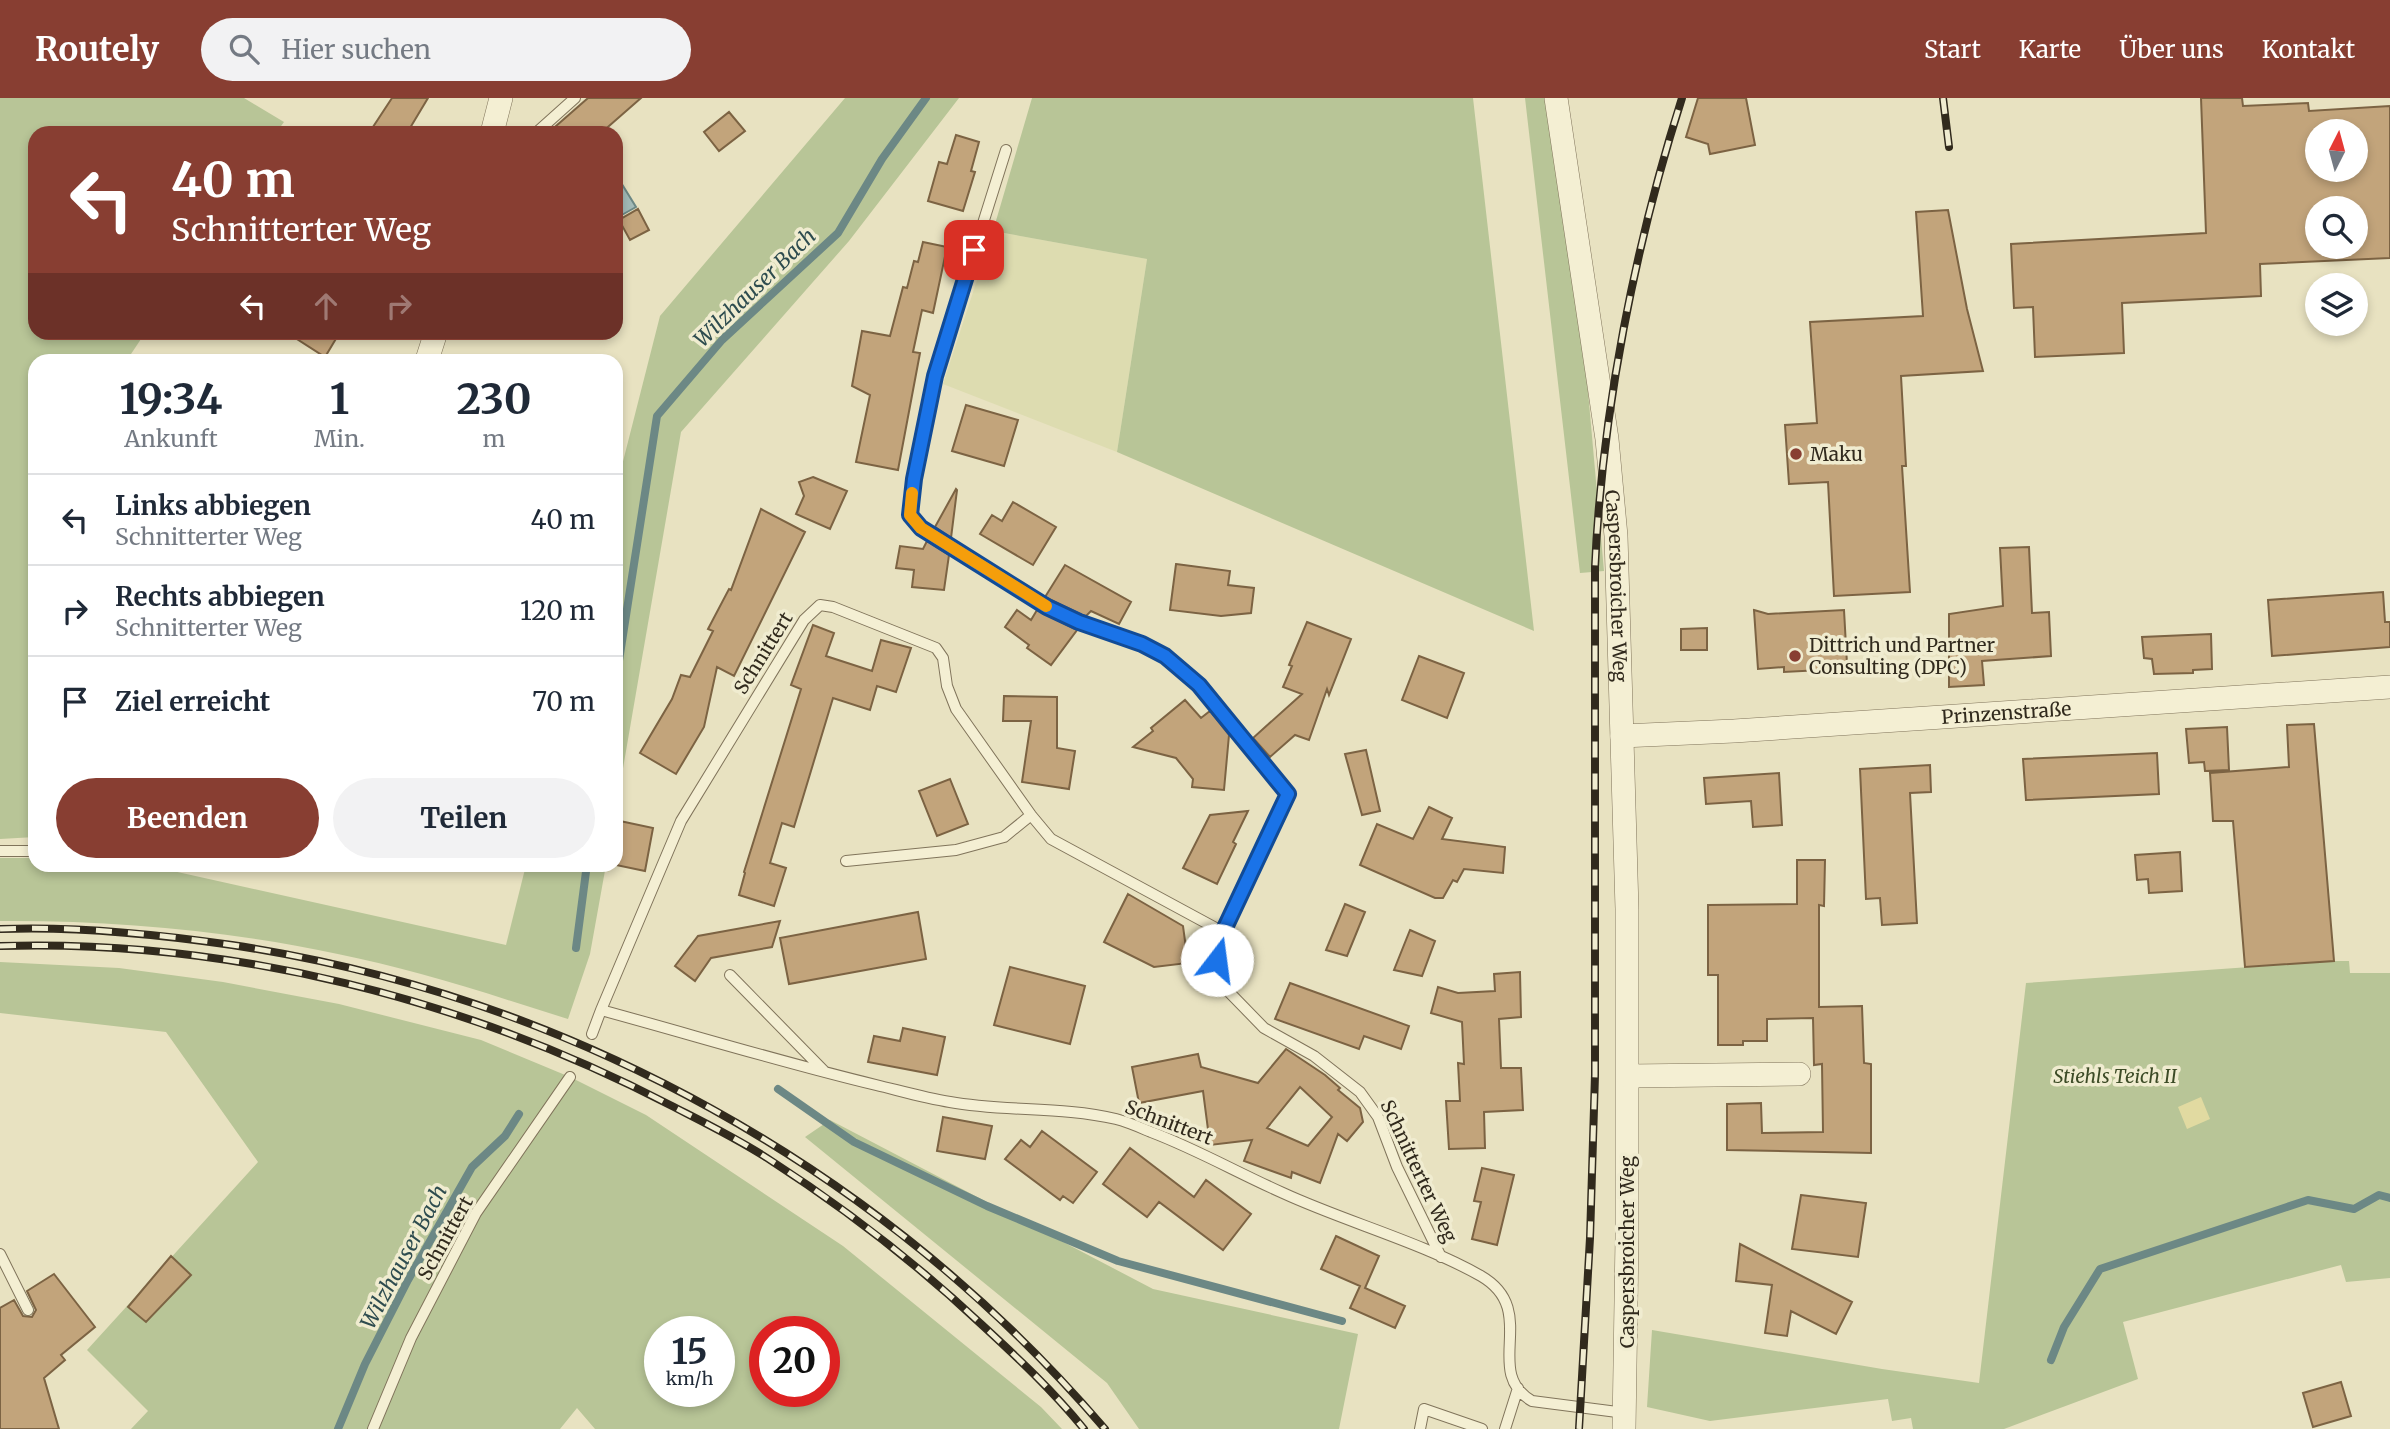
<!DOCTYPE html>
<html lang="de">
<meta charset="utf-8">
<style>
body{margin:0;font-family:Merriweather,serif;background:#f2f2f3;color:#1f2937;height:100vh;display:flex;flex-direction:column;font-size:26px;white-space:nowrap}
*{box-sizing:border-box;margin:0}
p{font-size:23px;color:#747a83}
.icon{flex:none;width:38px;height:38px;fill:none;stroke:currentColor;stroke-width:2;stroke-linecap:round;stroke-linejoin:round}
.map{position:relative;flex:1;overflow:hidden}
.panel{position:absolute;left:28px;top:256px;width:595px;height:518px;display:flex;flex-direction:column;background:#fff;border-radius:21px;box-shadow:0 4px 10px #0003}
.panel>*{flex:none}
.hud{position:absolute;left:28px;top:28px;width:595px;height:214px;border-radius:21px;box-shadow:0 4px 10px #0003;background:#883e32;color:#fff;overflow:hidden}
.needle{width:46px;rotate:6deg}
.tools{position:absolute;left:2305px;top:21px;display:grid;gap:14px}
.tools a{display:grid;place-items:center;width:63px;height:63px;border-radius:50%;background:#fff;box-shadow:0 4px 10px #0003;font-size:35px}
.speed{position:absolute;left:644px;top:1218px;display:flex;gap:14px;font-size:35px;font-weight:700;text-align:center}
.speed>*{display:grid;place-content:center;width:91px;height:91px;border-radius:50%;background:#fff;box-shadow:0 4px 10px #0003;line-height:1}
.speed small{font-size:18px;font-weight:400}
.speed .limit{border:10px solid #d22;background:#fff;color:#111}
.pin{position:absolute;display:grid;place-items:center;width:60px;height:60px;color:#fff;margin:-30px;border-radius:14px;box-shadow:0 4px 10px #0006}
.me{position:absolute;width:77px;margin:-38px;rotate:15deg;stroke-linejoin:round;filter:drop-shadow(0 0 5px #0008)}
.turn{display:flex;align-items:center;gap:24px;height:147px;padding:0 28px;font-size:32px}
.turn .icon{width:91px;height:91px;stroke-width:2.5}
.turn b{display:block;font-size:49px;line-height:60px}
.lanes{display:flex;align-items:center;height:66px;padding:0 28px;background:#0003;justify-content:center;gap:35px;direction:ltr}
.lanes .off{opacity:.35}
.eta{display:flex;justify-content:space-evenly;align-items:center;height:119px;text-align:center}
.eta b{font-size:42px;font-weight:700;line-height:49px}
.cta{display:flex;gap:14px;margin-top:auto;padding:14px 28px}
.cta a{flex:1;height:80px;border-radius:42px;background:#883e32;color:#fff;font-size:28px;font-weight:700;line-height:80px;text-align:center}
.cta a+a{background:#f2f2f3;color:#1f2937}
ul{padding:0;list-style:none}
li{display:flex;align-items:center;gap:21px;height:91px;padding:0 28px;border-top:2px solid #e0e1e3}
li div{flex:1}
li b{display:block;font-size:26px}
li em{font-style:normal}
header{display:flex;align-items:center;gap:42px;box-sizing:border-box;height:98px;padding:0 35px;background:#883e32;color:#fff}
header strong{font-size:33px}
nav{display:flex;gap:38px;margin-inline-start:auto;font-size:24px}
.search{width:490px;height:63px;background:#f2f2f3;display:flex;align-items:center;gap:18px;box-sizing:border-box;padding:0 24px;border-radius:38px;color:#747a83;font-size:26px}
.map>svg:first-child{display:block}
.farmland{fill:#dddcb0}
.green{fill:#b8c597;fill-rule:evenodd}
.sand{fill:#e1daa1}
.water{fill:#a3bbb8;stroke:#6c8885;stroke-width:2}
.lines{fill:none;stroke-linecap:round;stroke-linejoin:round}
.stream{stroke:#6c8885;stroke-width:8}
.building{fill:#c2a47b;stroke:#7c6343;stroke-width:2;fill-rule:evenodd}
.service-casing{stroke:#80745b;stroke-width:12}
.minor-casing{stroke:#80745b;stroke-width:24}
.service{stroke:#f4efd3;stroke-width:10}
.minor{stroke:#f4efd3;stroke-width:23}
.rail-casing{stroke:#312a1d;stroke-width:8}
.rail{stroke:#f0ecd0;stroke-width:5;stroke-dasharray:16;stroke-linecap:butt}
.route-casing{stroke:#114b97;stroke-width:18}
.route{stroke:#1a73e8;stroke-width:12}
.slow{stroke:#f59e0b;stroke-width:12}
.poi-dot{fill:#883e32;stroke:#f0ecd0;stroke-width:2.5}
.labels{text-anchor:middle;stroke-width:7;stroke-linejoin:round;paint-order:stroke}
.poi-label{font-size:19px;fill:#312a1d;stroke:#f0ecd0;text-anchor:start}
.street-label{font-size:19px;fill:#312a1d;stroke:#f0ecd0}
.park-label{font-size:19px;font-style:italic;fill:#3c4b26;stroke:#f0ecd0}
.water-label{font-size:21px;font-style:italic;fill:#2e4c4f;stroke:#f0ecd0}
</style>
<header>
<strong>Routely</strong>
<div class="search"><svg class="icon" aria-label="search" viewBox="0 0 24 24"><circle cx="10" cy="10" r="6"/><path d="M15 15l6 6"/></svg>Hier suchen</div>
<nav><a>Start</a><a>Karte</a><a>Über uns</a><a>Kontakt</a></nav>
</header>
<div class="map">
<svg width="2390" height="1331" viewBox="0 0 2390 1331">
<rect width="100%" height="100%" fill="#e8e2c1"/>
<path class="farmland" d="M993,133L1147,161L1117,354L943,286Z"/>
<path class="green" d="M0,0H244L284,24L276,35H35V234L145,235L127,262H35V739L0,741Z
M845,0H959L849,143L681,334L616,711V391L660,218Z
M1032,0H1473L1534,533L1117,354L1147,161L993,133Z
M1525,0H1547L1586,271L1604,473L1580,475Z
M0,760H35V766L146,767L506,847L526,767H606L590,856L568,921C519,906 470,889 421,876C283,838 142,822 0,823Z
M2334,863H2349L2350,875H2390V1180L2346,1184L2341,1167L2123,1224L2138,1281L2004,1331H1913L1911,1320L1892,1323L1888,1301L1710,1323L1647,1309L1652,1232L1882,1271L1979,1285L2026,885Z
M0,864L119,870L223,884L339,906L481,942L570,979L646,1017L843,1148L1041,1309L1062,1331H595L577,1310L560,1331H131L148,1313L87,1252L258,1064L166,934L0,915ZM660,1234H719V1293H660ZM765,1234H824V1293H765Z
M830,1022L1153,1191L1358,1236L1339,1331H1139L1107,1285L805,1039Z"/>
<path class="sand" d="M2201,999L2210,1021L2187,1031L2178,1009Z"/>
<path class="water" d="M620,83L636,109L620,118L616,111V85Z"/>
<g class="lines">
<path class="stream" d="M616,582L657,318L722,242L838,135L882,61L926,0
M576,850L587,766
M778,991L854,1044L987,1108L1118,1163L1342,1223
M2051,1262L2064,1229L2100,1171L2308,1102L2354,1111L2379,1097L2390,1100
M338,1331L365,1266L408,1182L472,1069L505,1038L519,1016"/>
</g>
<path class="building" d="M392,0H428L407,35H369Z
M588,0H641L601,35H548Z
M1698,0H1746L1755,47L1710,56L1708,46L1686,39Z
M2201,0H2242L2243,8L2308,5L2309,13L2390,8V160L2260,166L2261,198L2122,205L2124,255L2035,259L2033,209L2014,210L2011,146L2206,135ZM2317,33H2356V72H2317ZM2317,110H2356V149H2317Z
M729,14L745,33L719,53L704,34Z
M956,37L979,44L971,73L975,74L963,113L928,103L939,64L947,66Z
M638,111L649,132L630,142L619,122Z
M1948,112L1967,211L1983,273L1901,278L1906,368H1902L1910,494L1834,498L1828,384L1789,386L1785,327L1817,325L1810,224L1923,218L1916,114Z
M923,144L947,149L933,215L922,212L913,254L920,255L898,372L856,364L870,297L852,288L862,233L890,238L903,189L907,190L914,163L918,164Z
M286,234H340L325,259Z
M966,307L1018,322L1004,368L952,353Z
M813,379L847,393L830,431L796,416L804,398L799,384Z
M956,391L957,392L951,440L935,429Z
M1013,404L1056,429L1033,467L980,436L992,417L1002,423Z
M761,411L805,434L734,578L717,569L704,629L676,676L640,655L672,601L681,577L690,579L713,533L708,531L729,491L731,492Z
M927,443L949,457L944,492L912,489L914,472L896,470L900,448L923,451Z
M2029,449L2032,515L2049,514L2051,558L1982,563L1984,587L1949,589V516L2003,508L2000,450Z
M1176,466L1230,473L1228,487L1254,490L1251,515L1221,518L1170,512Z
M1065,467L1131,504L1119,526L1091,513L1086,518L1082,517L1045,499Z
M2383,494L2385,524H2390V549L2272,558L2268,502Z
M1017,512L1031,522L1037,512L1077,532L1051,567L1027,550L1029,547L1005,529Z
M1754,512L1768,516L1844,512L1847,566L1821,567V572L1784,574V569L1758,571Z
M1307,524L1351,541L1329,597L1327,591L1309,642L1295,637L1270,659L1253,640L1302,596L1283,589L1292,568L1289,567Z
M813,527L834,535L826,558L872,573L881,542L911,550L896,594L877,588L870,612L833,600L794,729L782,725L770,765L786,770L774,808L739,797L745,775L744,774L801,591L791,587Z
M1707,530V552H1681V531Z
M2211,536L2212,571L2193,572V575L2154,576L2152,561L2144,560L2142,539Z
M1419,558L1464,575L1447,620L1402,602Z
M1004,598L1057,599V650L1075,653L1069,691L1022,684L1031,623H1003Z
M1185,602L1201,620L1210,613L1229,637L1224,692L1192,689L1193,681L1176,660L1133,649L1153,633L1151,630Z
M2314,626L2334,863L2245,869L2233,723H2213L2210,675L2289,669L2287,627Z
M2227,629L2229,672L2205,673L2204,664L2189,665L2186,631Z
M1366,652L1380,713L1362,717L1345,656Z
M2157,655L2159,696L2026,702L2023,661Z
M1930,667L1931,694L1910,695L1917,825L1882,827L1880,800L1866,801L1860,671Z
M1779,675L1782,727L1753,729L1751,703L1706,706L1704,680Z
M950,681L968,726L937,738L919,693Z
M1429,709L1452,720L1442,741L1505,749L1503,775L1464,771L1457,784L1453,782L1443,800H1435L1360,767L1377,726L1413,741Z
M1248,713L1233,744L1236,746L1217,786L1183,770L1210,717Z
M620,723L653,730L645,773L616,767V741Z
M2180,754L2182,793L2149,795L2148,781L2137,782L2135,757Z
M1797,762H1825L1824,808L1819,807V909L1862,908L1864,965L1871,966V1055L1727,1052V1006L1761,1005L1762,1035L1823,1034L1822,966L1814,967L1813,920L1767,921V943H1743V947H1718V877H1708V807L1797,806Z
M1128,796L1183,828L1188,865L1154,869L1104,844Z
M1345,806L1365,814L1347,858L1326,852Z
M918,814L926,861L789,886L780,840Z
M780,823L772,849L711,860L695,883L675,868L698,838Z
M1410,832L1435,843L1422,878L1394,872Z
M1010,869L1085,888L1070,946L994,927Z
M1520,874L1521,919L1499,921L1501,970H1521L1523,1012L1484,1014L1485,1050L1449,1051L1446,1003H1460L1458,965L1464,966L1462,924L1431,915L1438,889L1458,895L1495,893L1494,876Z
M1290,885L1409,928L1401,951L1364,938L1359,951L1275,921Z
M903,930L945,939L937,977L868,964L874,938L900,943Z
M1286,951L1325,977L1340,990L1338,992L1360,1010L1363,1024L1347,1043L1338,1036L1320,1085L1292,1074L1291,1080L1244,1063L1252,1042L1210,1047L1203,993L1139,1005L1132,969L1198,956L1201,969L1258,985ZM1300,989L1332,1019L1308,1048L1267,1030Z
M943,1019L992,1028L985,1061L937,1053Z
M1042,1033L1097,1074L1073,1105L1063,1098L1060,1102L1005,1061L1021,1042L1030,1049Z
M1130,1050L1194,1099L1206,1082L1251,1116L1223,1152L1159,1104L1147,1119L1103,1086Z
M1482,1070L1514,1077L1497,1147L1472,1141L1481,1104L1474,1103Z
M1801,1097L1866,1105L1858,1159L1792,1151Z
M1336,1138L1379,1158L1365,1190L1405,1208L1395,1230L1350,1210L1360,1188L1321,1171Z
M1740,1146L1852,1204L1836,1236L1791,1213L1787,1238L1765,1235L1772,1187L1736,1183Z
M171,1158L191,1177L146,1224L128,1209Z
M54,1176L95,1229L61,1257L65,1262L44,1280L59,1331H0V1210L14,1202L23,1218L32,1219L36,1212L27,1193Z
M2341,1284L2351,1318L2313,1329L2303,1295Z"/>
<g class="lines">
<g class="service-casing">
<path id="service" d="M536,35L575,0
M1006,52L935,278L914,381L910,417L921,430L1047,509L1079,524L1142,546L1165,558L1199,587L1288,696L1223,834L1217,862L1220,878L1228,893L1264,930L1314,958L1360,994L1378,1019L1397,1069L1441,1159
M0,753H35
M846,763L956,752L1004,739L1031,717
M730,877L824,973
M601,912L681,723L804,522L820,507L833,509L936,550L943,560L947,588L956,611L1031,717L1051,741L1223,834
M592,936L601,912C693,937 784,965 876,987C901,993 925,1000 950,1004C1004,1014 1062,1008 1116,1021C1128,1024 1139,1029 1151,1034C1196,1051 1238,1075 1283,1095C1346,1124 1421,1144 1481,1178C1541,1213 1481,1273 1532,1303L1625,1315
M0,1156L28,1212
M373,1331L411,1240L476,1115L570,979
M1420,1331L1424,1311L1482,1331
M1505,1331L1518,1290"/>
</g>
<g class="minor-casing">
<g id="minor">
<path id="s1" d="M1556,0L1607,341L1616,438L1627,811V1140L1624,1331"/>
<path d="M492,35L501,0"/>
<path d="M427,262L436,234"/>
<path id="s2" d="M1622,638L1734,633L2390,589"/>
<path d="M1628,978L1799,976"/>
</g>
</g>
<use href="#service" class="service"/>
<use href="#minor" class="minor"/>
<g class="rail-casing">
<path id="rail" d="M1943,0L1949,49
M0,831C77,828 156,836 232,847C570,898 883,1072 1105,1331
M0,848C231,841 466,901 670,1007C703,1024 736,1040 767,1060C843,1109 915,1164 981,1226C1017,1259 1053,1293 1084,1331
M1579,1331L1590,1140L1595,977V469C1602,314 1635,147 1682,0"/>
</g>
<use href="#rail" class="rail"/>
</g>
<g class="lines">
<g class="route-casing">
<path id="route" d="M974,152L935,278L914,381L910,417L921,430L1047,509L1079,524L1142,546L1165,558L1199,587L1288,696L1223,834L1217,862"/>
</g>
<use href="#route" class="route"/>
<path class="slow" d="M912,395L910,417L921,430L1046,508"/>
</g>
<g class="poi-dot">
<circle cx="1796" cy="356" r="7"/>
<circle cx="1795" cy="558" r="7"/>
</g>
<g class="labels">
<g class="poi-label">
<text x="1810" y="363">Maku</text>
<text x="1809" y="554">Dittrich und Partner<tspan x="1809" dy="22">Consulting (DPC)</tspan></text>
</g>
<g class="street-label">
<text dy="7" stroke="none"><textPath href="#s1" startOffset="492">Caspersbroicher Weg</textPath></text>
<text transform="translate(763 555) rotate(-58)" y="7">Schnittert</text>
<text dy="7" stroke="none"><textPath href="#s2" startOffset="385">Prinzenstraße</textPath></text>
<text transform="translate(1169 1024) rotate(21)" y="7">Schnittert</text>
<text transform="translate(1419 1073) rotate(65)" y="7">Schnitterter Weg</text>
<text transform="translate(445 1140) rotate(-61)" y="7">Schnittert</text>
<text transform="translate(1627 1154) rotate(-90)" y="7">Caspersbroicher Weg</text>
</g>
<g class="park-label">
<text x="2115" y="985">Stiehls Teich II</text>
</g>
<g class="water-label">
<text transform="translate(755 190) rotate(-44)" y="7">Wilzhauser Bach</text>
<text transform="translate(404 1159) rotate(-62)" y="7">Wilzhauser Bach</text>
</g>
</g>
</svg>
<div class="tools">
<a><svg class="needle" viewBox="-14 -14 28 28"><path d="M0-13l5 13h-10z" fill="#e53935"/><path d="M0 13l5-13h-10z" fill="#747a83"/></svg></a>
<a><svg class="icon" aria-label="search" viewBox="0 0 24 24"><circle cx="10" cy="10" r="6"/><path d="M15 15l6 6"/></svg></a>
<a><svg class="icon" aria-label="layers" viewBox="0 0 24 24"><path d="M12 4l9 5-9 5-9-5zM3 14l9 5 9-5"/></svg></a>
</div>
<div class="speed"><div>15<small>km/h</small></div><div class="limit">20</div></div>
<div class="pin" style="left:974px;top:152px;background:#d93025"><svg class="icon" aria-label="arrive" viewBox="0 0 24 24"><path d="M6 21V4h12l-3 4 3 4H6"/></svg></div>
<svg class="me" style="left:1217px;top:862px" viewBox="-20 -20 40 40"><circle r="19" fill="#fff"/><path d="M0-13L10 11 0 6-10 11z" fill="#1a73e8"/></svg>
<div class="hud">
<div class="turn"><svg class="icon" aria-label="left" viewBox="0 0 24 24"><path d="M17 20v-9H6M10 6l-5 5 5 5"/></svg><div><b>40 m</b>Schnitterter Weg</div></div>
<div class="lanes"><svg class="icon" aria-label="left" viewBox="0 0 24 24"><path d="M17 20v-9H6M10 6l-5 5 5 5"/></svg><svg class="icon off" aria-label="ahead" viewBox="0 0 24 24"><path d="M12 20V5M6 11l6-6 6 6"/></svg><svg class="icon off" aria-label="right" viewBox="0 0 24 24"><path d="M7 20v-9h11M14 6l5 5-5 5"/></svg></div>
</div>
<section class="panel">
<div class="eta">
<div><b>19:34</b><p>Ankunft</p></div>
<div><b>1</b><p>Min.</p></div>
<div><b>230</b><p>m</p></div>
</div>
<ul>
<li><svg class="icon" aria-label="left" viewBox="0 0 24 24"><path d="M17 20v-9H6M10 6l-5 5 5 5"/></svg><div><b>Links abbiegen</b><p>Schnitterter Weg</p></div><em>40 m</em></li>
<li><svg class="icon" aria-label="right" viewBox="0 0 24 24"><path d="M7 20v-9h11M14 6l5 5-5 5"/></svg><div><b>Rechts abbiegen</b><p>Schnitterter Weg</p></div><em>120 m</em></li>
<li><svg class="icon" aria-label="arrive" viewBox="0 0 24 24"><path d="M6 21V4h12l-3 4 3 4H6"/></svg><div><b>Ziel erreicht</b></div><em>70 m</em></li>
</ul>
<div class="cta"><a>Beenden</a><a>Teilen</a></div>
</section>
</div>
